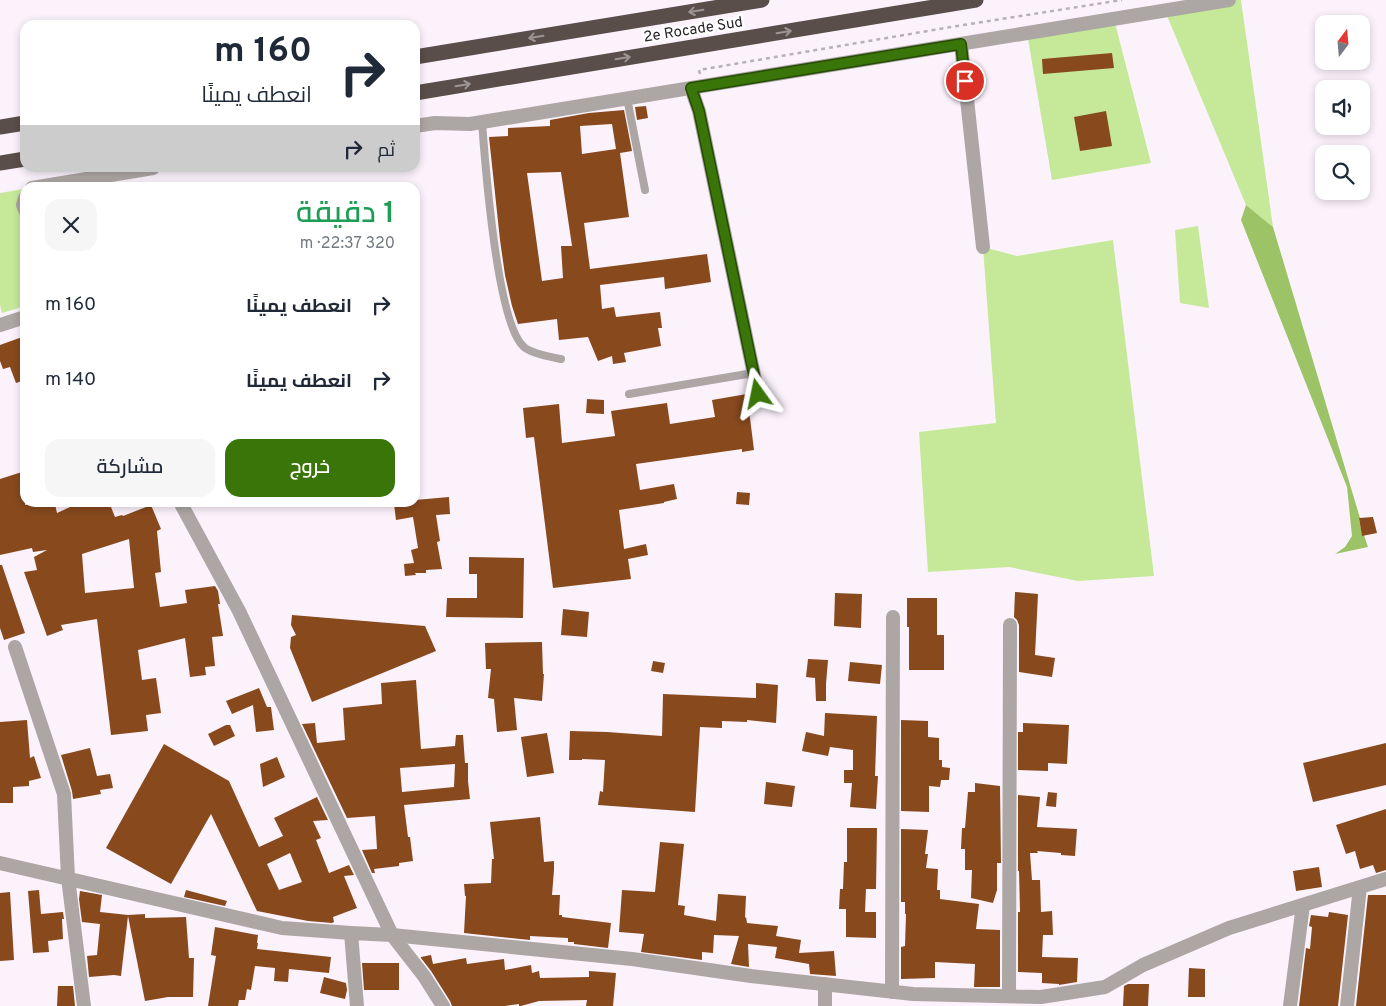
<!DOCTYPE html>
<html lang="ar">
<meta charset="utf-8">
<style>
body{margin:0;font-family:Overpass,Cairo,sans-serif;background:#f6f6f7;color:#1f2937;direction:rtl;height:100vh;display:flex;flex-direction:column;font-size:19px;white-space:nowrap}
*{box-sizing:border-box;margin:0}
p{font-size:16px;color:#747a83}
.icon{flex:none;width:28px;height:28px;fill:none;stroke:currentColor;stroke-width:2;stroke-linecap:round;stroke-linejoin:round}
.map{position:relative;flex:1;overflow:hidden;direction:ltr}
.details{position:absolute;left:20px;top:182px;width:400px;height:325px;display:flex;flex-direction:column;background:#fff;border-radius:15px;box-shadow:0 2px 8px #0003;direction:rtl}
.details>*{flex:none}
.top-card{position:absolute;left:20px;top:20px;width:400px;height:152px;border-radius:15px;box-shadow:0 2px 8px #0003;direction:rtl;background:#fff;color:#1f2937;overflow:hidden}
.needle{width:32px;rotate:16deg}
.buttons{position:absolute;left:1315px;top:15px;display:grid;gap:10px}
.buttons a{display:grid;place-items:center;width:55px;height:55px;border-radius:10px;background:#fff;box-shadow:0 2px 8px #0003;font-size:25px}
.pin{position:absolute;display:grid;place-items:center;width:42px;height:42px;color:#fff;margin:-21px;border:2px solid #fff;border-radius:50%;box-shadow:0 1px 5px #0007}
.me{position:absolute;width:55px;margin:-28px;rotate:348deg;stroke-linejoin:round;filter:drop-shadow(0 0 4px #0008)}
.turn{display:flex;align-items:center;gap:18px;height:105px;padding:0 25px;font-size:22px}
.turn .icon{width:65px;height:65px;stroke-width:2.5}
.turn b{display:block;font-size:35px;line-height:42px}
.then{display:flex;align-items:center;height:48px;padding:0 25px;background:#0003;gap:10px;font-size:19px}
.round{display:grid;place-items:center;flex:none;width:52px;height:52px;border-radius:15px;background:#f6f6f7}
.headline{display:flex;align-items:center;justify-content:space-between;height:85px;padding:0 25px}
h1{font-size:30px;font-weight:600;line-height:38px;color:#1e9e55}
.primary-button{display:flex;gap:10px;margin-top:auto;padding:10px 25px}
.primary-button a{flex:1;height:58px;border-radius:15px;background:#3a7509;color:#fff;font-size:20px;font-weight:600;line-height:58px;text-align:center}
.primary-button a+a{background:#f6f6f7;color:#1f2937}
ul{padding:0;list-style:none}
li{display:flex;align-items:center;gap:15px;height:75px;padding:0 25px}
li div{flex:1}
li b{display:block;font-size:19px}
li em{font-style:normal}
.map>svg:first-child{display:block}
.green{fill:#c5e999}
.forest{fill:#9cc366}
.building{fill:#88491d;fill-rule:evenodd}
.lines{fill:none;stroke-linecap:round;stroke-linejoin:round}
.path{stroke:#b8b0b8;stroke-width:2.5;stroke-dasharray:4 4;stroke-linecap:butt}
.service{stroke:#aca6a4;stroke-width:8}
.minor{stroke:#aca6a4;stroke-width:14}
.tertiary{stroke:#aca6a4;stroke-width:14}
.motorway{stroke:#5a4e4b;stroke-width:15}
.oneway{stroke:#9c9593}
.route-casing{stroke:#264c06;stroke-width:12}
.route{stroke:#3a7509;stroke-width:9}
.labels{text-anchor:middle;stroke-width:5;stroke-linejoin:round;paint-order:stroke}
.street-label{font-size:15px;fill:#272327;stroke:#fff}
</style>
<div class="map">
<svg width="1386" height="1006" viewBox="0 0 1386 1006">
<rect width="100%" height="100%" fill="#fcf2fc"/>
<path class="green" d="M1229,0H1241L1273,227L1246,205L1165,11Z
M1114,19L1151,163L1052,180L1027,33Z
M23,189L17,207L25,229V306L2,313L0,305V193Z
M1198,226L1209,308L1180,303L1175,230Z
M1113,240L1154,576L1078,581L1009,567L928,572L919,432L996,423L983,247L1017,256Z"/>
<path class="forest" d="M1246,205L1273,227L1360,518L1359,519L1362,535H1364L1368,547L1335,554L1345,547L1352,536L1347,487L1241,220Z"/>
<path class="building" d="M1112,53L1114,68L1043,74L1042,59Z
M646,106L648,118L637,120L635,107Z
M624,110L632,151L620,153L629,217L584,223L590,269L707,254L711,282L665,289L664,277L600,285L602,309L614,307L616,317L660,312L662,328H658L661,346L624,353L626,362L613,364L612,356L598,361L588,337L559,340L557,319L518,324L512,306L505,275L500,240L489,137L508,136V128L550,126V120L589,113ZM612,124L616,149L582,154L580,126ZM561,172L572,246H561L563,278L542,281L527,173Z
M1106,111L1112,146L1080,151L1074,117Z
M25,336V380L16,383L10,367L3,369L0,361V345Z
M747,394L754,450L742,452V449L636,464L640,490L674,484L677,499L664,502V503L619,510L624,549L646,544L648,555L628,559L631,579L553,588L534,437L526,438L523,408L559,404L562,443L615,436L611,411L667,403L670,424L715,417L712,400Z
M587,399L604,400V414L586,413Z
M25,471V505L39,502H45L46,506L55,504L57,513L81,502H109L115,517L122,515L123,516L151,505L161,529L157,531L161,572L155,573L160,607L187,603L185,590L215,586L218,591L220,604H218L223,636L212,637L215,666L205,667L206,675L190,677L185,638L138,650L142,680L156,678L161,713L146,715L148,731L111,735L97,619L61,625L63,630L47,636L24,572L37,570L34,557L47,550L33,552L32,548L0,555V479ZM129,539L134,588L85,593L82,554Z
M737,492L750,493L749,505L736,504Z
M449,497L450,514L436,515L440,541L437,542L442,569L426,570V573H415L416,575L405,576L404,564L414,563L411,550L418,548L413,517L396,520L394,504L415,502V500Z
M1373,517L1377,533L1362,536L1359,518Z
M469,557L524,558L523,618L446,617L447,598H477V574H469Z
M0,565H2L25,633L4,640L0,628Z
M1015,592L1038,594L1035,655L1055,658L1052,677L1019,672V625L1017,620L1014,617Z
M835,593L862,594L861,628L834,626Z
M907,598H937V635H944V670H909V627H907Z
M563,609L589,612L587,637L561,635Z
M292,615L425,626L436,651L312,702L290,648L291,637L296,635L291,625Z
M542,642L543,674H544L542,701L514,698L517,730L497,732L494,699L488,698L491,669H486L485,643Z
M808,659L828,660L826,684V701H816L815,678L806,677Z
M653,661L665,663L663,673L651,671Z
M850,662L882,665L880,684L848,681Z
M416,680L421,749L455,746L456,735H463L465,763H468V781L470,799L404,805L408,837H410L413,861L399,863V866L374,869L375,873H372L362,850L377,849L375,816L347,818L302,724L315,723L317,743L345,740L343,708L382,704L381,683ZM455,764L454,787L402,792L400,768Z
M756,683L778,685L776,723L747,720V722L722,721V728L700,727L695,812L598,805L600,791L603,792L605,760L582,759V760H569L570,731L607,732L662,736L663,694L756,698Z
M259,688L267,707H271L274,730L256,732L253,705L232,714L226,701Z
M825,713L877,716L875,776H878L876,809L850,807L852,783H844V770H853V750L830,747L828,756L802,751L806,732L824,736Z
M27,720L30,758L34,756L41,778L29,781V786L13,787V803H0V722Z
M901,720L928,721V737L939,738V760H942V767L950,768L949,780H941L940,787L929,786V812L901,811Z
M1023,723L1069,725L1067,764L1048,763V771L1018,770V732H1023Z
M226,725H230L235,736L214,746L208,734Z
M547,733L554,773L527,777L521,737Z
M1386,743V785L1313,802L1303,763Z
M164,744L229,781L259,847L283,836L274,818L317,797L328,820L313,821L321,838L316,840L329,873L349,865L354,875L344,876L357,908L333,917L334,922L332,923L308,921L257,911L211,814L171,884L106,848ZM290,853L302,882L279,890L267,864Z
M90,748L97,776L110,774L113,788L100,790L101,794L73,799L72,791L61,755Z
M277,757L285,777L263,787L260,764Z
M766,782L795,786L792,807L764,804Z
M975,783L1000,786L1001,863H997V890L993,903L971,898L972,870H965V849H961L962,828H965L968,792H975Z
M1048,792L1057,793L1056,807L1046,806Z
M1018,795L1040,797L1037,827L1077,829L1075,856L1061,855V853L1037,851L1038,853H1030L1032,880H1040L1041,912L1052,911L1053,935H1043L1042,957L1078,958L1077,982L1059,985V984L1042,983V973L1018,972V912H1020L1019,871H1018Z
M1386,809V870L1376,873L1373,865L1360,869L1355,851L1346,854L1336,825Z
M540,817L544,862L554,861V870L552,895H560L559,915H562V917L611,923L608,948L574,944V942H568V938L530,936V940L464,933L466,896H465L464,884L491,883L492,859H494L490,822Z
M847,828H877L876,889H866L865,912H876V938L846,937V909H839L840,889H843L844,862H847Z
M901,829L928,830L925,854H928L926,868L938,869L937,890H940V899L979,904L976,929L1000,930V987H974L975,964L935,962V978L901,979V947L905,946L906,914H905V902H901Z
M660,842L684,844L678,905L685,906L684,915L716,921L718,894L746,896L745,918L746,917L747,923L778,926L776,936L801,940L799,953L834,951L836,976L810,974L809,964L775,958L777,947L748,944L749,967L731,964L739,936L714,935L713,953L702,952V960L641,952L644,934L619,932L622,890L655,892Z
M1319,867L1322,887L1296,891L1293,871Z
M39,890L41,914L63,912L64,919H62L63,939L48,941L49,952L33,953L28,891Z
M186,890L227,901L225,906L184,897Z
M80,891L102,895L100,912L128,915L145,914V918L186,917L189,958H194L193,997H168L145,1001L128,916L121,976L114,975L89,977L87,956L97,955L100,924L82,922L79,899Z
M10,892L14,960L0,961V893Z
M1368,895H1386V1006H1356Z
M1329,912L1348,915L1338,1006H1299L1306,948L1310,949L1312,927L1309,926L1311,915L1328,917Z
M215,927L258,935L257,943H258L257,949L331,957L329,973L289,969L288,982L274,981L275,968L255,966L251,990L247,989L245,1000H239L238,1006H208L216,956L211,955Z
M431,955L433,964L466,958L467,964L504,959L505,970L531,965L532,973L539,971L540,978L589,977V971L616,973L613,1006H586L587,1000L539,1001L521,1006H519V1004L505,1006H452L450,1001L431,971L421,958V957Z
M362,963H399V990H364Z
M1189,968L1205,969V997H1188Z
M324,977L346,983L347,990L345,999L320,993Z
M1128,984H1149L1148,1006H1123L1124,986Z
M58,986H73L75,1006H57Z"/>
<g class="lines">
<path class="path" d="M700,74L699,70L951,27L1122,0"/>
<path class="service" d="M627,98L645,190
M482,122C485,162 497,324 524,347C532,354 551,357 561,359
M629,394L753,373"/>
<path class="minor" d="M961,44L983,247
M691,88L699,111L758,394
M415,126L435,123L470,124L1229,0
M32,188L153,168
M25,198L23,205L25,210
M0,325L25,317
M180,502L239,611L392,935L632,959L751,976L913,994L1041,997L1105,987L1143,965L1229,928L1386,879
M15,647L64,794L68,878L84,1006
M351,933L357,1006
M825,984V1006
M892,992L893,617
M1009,996L1010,625
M1290,1006L1303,905
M1347,1006L1360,887"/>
<path class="tertiary" d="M0,863L282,928L351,933L392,935L424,976L443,1006"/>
<path class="motorway" d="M415,57L762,0
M415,93L976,0
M0,127L25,123
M0,163L25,159"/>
</g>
<defs><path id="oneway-shaft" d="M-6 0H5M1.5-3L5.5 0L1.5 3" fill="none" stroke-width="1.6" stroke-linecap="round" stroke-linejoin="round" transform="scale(1.25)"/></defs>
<g class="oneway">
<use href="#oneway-shaft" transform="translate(696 11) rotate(171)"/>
<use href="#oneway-shaft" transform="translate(784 32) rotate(-9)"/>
<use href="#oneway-shaft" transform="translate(536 37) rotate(171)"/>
<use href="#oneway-shaft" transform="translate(623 58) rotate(-9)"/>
<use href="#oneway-shaft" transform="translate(463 85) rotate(-9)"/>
</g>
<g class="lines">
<g class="route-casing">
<path id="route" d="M758,394L699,111L691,88L961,44L965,81"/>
</g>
<use href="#route" class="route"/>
</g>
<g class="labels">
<g class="street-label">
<text transform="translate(693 29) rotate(-9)" y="5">2e Rocade Sud</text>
</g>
</g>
</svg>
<div class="buttons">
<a><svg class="needle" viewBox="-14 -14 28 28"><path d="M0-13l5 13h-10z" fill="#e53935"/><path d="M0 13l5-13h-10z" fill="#747a83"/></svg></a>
<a><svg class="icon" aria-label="sound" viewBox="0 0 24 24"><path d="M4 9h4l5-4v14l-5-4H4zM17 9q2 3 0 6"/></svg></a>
<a><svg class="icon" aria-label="search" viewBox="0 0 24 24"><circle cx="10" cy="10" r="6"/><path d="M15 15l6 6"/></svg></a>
</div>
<div class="pin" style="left:965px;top:81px;background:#d93025"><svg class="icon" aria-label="arrive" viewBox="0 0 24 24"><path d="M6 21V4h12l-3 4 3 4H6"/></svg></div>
<svg class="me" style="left:758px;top:394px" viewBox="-20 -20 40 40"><path d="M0-17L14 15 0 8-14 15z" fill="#3a7509" stroke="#fff" stroke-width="4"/></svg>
<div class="top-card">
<div class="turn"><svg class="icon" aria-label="right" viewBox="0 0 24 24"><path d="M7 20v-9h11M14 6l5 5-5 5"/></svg><div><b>160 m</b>انعطف يمينًا</div></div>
<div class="then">ثم<svg class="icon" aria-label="right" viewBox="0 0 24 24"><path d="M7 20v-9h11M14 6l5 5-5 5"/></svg></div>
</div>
<section class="details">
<div class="headline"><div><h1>1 دقيقة</h1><p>320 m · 22:37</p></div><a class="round"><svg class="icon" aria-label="close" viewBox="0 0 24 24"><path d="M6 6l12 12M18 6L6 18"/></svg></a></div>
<ul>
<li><svg class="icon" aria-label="right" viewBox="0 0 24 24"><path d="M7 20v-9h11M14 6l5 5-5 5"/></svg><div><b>انعطف يمينًا</b></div><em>160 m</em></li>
<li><svg class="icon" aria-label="right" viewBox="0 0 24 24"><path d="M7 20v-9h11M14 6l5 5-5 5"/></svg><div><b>انعطف يمينًا</b></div><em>140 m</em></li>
</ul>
<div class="primary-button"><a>خروج</a><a>مشاركة</a></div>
</section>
</div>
